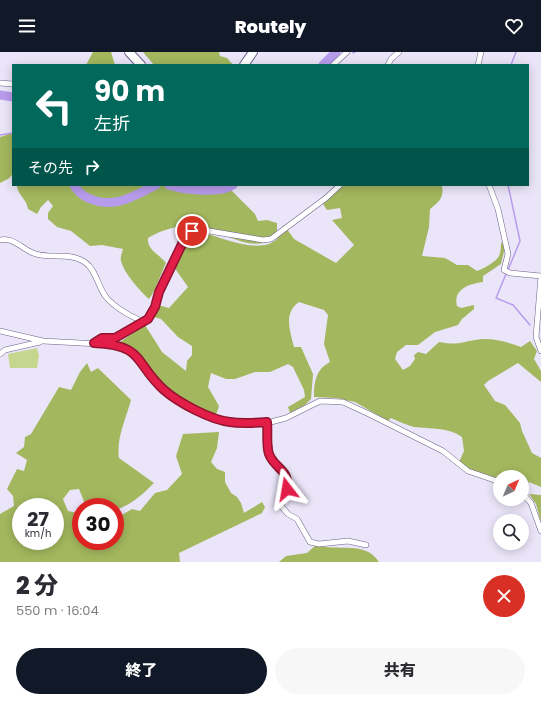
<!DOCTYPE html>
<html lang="ja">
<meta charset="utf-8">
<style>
body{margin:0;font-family:Poppins,"Noto Sans JP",sans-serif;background:#f7f7f7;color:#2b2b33;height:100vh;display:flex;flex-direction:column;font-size:15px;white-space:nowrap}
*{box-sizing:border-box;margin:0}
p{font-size:13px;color:#7c7c81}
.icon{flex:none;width:22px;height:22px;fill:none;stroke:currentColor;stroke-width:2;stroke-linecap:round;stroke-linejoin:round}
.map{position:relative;height:510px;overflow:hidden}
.panel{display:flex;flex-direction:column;background:#fff;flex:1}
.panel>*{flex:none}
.guide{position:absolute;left:12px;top:12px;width:517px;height:122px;border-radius:0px;box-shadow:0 2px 10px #0003;background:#00695c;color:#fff;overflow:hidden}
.needle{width:26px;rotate:44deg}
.buttons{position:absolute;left:493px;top:418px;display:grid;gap:8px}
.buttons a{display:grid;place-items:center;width:36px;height:36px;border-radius:50%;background:#fff;box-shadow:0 2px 10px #0003;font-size:20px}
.speed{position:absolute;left:12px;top:446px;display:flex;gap:8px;font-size:20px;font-weight:700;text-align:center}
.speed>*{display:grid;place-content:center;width:52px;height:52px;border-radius:50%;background:#fff;box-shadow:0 2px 10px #0003;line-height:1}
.speed small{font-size:10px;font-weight:400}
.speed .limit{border:6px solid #d22;background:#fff;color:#111}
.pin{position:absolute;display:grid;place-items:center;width:34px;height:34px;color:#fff;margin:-17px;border:2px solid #fff;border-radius:50%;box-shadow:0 1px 4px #0007}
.me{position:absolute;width:44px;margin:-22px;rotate:346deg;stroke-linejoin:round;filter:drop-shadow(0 0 3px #0008)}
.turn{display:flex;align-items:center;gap:14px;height:84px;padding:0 16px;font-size:18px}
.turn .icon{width:52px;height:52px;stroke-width:2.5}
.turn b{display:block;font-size:28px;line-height:34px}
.then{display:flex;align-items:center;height:38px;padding:0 16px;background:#0003;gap:8px;font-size:15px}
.round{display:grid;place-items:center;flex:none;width:42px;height:42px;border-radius:21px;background:#f7f7f7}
.head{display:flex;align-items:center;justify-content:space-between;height:68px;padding:0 16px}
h1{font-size:24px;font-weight:800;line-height:30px}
.primary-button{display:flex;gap:8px;margin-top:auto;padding:8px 16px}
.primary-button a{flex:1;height:46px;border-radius:24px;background:#111827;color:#fff;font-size:16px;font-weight:800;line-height:46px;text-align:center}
.primary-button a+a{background:#f7f7f7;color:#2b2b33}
header{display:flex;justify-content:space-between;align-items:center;height:52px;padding:0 16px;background:#111827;color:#fff;font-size:18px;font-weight:800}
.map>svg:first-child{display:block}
.green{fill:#c5d78e}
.forest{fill:#a3b75e;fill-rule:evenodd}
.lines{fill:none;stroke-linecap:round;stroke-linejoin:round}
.stream{stroke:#b89cec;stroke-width:1.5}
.river{stroke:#b89cec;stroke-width:9}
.minor-casing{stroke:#6d6088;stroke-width:6}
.primary-casing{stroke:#6d6088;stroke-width:10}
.minor{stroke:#fff;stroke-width:5}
.primary{stroke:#fff;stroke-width:8}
.route-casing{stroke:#92132f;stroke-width:10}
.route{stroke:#e11d48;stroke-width:7}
</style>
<header><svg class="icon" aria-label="menu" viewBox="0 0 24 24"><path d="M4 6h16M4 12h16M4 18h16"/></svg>Routely<svg class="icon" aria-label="heart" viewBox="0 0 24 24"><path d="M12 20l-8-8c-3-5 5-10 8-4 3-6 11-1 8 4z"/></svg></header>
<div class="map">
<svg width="541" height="510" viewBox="0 0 541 510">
<rect width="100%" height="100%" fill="#eae5f8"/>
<path class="green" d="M37,296L39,304L37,316H10L8,302Z"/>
<path class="forest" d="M93,0H111L115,13H86Z
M143,0H219L220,4L227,6L233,13H154Z
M13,81V122L8,127L0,131V85Z
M17,133H238L231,138L255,162L258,169L267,168L277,171V178L272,188C248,200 225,180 202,175C184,171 163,177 148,186C147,198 159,202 166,211C162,219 154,242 149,247C140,239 124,221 121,209C120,205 122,201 123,197L102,193L90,194L71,179L57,175L48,167V161L53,154L48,148L41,155L37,162L28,157C27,147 17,143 17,133Z
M340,133H443L442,134C444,146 439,150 430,157L429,175L422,204L445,206L457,213H468L477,219C483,217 497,209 499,204C501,200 501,194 501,190L505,195L501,212L483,224V230C469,232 453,237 457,254L461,256L474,253V257L462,267L458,273L435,280L418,293H406L397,300L395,307L403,318L410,314L415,307L414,303L418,300L426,302L439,290C458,293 458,291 475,288C490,285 508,290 521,295L530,289L537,299L534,307L541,319V330L518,311L488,329L484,333L495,349L505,353L520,371L522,379L532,401L541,406V435L529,430L525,437L522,436V425H500V427L468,417L459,410L464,399L462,385C448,375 431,377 414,375C407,373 398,369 391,366L388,369L355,350L336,346L314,345C314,330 316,317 330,310L324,292L328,263L324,258L299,250C283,261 290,279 294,295H301L313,322L311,347L305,353L290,361L288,355L305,345L304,338L293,315L288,312L270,320H255L235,327H226L211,321L208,335L219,354L216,363L193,355L167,336L158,327L145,309L135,300L117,292L145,273L162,300L186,319L187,309L192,303V294L178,285L161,267L154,265L158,253L169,256L188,235L174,215C180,202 186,179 204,181C223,186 261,203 277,187C281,183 280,177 284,173L294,187L336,211L354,193L332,168L342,166L340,156L327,158L323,152Z
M87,311L91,320L98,316L131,348C126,366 116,387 119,406L154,431C142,443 132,452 116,458L115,455L85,452L79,437L70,438L63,447L68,459L77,461L81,460V489H115V463L120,464L132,457L140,459L155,441L167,438L182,422L176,404L183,382L219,380L217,396L211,410L217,417L225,420V430L231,441L237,445L241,451L244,461L262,450L265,455L262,461L179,501L180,510H0V462L14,454L13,444L7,437L17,417L24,419L27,408L16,401L24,395L25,385L31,382L59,335L71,338L80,320ZM21,455H55V489H21Z
M529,442L541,443V470L536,452Z
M316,493C337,500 365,488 379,510H279L286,504L307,501Z"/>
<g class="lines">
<path class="stream" d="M353,1L355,0
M511,13L516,0
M0,83L13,81
M508,218L520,189L508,133
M506,222L496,246L513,253L530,273"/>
<path class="river" d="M323,13L336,0
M0,43L13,45
M74,133C77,139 82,143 88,146C114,158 133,144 156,133
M169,133C183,138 221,142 233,133"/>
<g class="minor-casing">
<path id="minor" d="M333,13L347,0
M388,13L391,7L399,0
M478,13L481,0
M0,31L13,32
M489,133L498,157L508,202L504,218L510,221L541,224
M0,188C13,185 21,196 33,201C50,208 70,199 86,211C96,218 98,235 106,245C116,257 130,264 144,270
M541,224L536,285L541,299
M0,279L43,289L118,293L135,302L157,331L174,346L217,367L230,370H271L286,366L320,349L343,350L369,362L443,399L468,419L500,430
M95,291C104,284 104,288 114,286C121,285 147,270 150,264C155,256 156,247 159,238C165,225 183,180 197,177L263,188L271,187L326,146L340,133
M0,302L5,298L40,290
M267,370L270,402L288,429L287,437L281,448L282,455L288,462L297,467L310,490L319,492L348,489L366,493
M522,441L531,451L541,479"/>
</g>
<g class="primary-casing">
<path id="primary" d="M129,0L141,13
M244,13L253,0"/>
</g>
<use href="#minor" class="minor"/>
<use href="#primary" class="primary"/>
</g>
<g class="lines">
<g class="route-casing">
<path id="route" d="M192,179L183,190L159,240L155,255L148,267L115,286H102L94,291C145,293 134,311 164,338C179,351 211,368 230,370C242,372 255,371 267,370C268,380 266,393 269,402C274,416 291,419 287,437"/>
</g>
<use href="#route" class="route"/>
</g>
</svg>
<div class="buttons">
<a><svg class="needle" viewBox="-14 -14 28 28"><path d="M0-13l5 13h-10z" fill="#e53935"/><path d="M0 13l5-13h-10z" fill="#7c7c81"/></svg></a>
<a><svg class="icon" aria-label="search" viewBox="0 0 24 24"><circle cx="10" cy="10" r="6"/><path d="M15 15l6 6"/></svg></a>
</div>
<div class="speed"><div>27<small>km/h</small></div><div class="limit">30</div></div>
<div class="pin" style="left:192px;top:179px;background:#d93025"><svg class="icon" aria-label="arrive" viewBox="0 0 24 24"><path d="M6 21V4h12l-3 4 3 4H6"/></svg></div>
<svg class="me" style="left:287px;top:437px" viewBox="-20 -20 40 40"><path d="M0-17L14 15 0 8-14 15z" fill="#e11d48" stroke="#fff" stroke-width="4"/></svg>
<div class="guide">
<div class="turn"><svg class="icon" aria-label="left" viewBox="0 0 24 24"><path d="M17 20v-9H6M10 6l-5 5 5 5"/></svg><div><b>90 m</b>左折</div></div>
<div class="then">その先<svg class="icon" aria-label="right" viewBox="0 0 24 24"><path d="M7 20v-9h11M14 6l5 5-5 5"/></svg></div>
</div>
</div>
<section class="panel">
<div class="head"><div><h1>2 分</h1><p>550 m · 16:04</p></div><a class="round" style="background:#d93025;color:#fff"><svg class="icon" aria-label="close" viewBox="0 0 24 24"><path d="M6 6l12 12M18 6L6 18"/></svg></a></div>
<div class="primary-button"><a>終了</a><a>共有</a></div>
</section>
